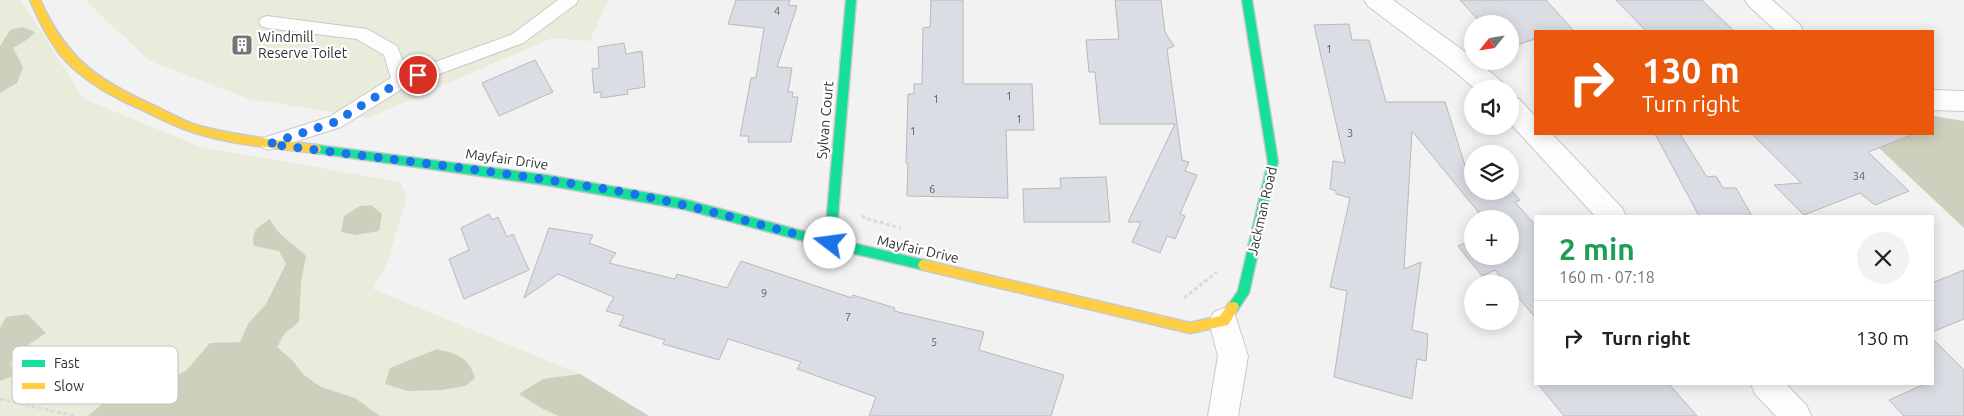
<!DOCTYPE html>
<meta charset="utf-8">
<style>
body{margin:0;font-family:Ubuntu,sans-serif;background:#f2f2f2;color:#202124;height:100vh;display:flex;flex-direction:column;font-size:19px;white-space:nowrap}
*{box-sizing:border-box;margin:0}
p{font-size:16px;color:#757577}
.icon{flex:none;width:28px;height:28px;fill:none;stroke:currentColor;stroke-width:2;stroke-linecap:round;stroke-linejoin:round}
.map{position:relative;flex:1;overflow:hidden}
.side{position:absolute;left:1534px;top:215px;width:400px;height:170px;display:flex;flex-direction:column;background:#fff;border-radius:0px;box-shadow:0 2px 12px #0003}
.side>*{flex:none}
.guide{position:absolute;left:1534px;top:30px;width:400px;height:105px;border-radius:0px;box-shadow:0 2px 12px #0003;background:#ea580c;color:#fff;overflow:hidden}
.needle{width:32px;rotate:240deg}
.fabs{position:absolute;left:1464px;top:15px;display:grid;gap:10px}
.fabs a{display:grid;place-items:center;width:55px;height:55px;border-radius:50%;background:#fff;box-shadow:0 2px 12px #0003;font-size:25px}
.pin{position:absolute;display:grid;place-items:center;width:42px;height:42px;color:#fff;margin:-21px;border:2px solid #fff;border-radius:50%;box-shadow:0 1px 5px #0007}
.me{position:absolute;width:55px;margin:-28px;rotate:285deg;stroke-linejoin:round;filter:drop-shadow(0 0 4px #0008)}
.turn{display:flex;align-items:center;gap:18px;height:105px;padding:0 25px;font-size:22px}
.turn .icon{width:65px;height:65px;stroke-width:2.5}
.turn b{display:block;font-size:35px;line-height:42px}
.round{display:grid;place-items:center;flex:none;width:52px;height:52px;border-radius:26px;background:#f2f2f2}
.headline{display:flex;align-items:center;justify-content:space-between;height:85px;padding:0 25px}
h1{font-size:30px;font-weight:700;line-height:38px;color:#1e9e55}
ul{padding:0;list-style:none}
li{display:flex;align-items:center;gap:15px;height:75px;padding:0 25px;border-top:1px solid #e0e0e0}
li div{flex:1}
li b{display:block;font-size:19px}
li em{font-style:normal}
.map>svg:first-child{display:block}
.green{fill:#e9ecda}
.forest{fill:#cdd0bc}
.building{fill:#dadde3;stroke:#b9b9b9}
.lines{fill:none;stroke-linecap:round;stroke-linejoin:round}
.lane-casing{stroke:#c9c9c9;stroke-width:2}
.street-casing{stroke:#c9c9c9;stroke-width:2}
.fast-casing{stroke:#c9c9c9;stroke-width:3}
.slow-casing{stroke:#c9c9c9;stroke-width:3}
.path{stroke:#dadada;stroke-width:3;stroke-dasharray:4 2.5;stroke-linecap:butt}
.lane{fill:#fdfdfd;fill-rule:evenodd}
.street{fill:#fdfdfd;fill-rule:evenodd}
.fast{fill:#16e098;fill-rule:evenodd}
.slow{fill:#ffcf43;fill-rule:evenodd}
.route{stroke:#1a73e8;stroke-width:9;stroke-dasharray:0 16.2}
.labels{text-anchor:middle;stroke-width:4.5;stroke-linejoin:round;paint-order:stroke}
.number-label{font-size:11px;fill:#5c5d5e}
.poi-label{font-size:14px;fill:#323232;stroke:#fff;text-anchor:start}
.street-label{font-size:14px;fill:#323232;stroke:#fff}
.key{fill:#fff;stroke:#c2c2c2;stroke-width:1}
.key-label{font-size:14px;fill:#323232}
</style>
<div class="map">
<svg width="1964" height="416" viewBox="0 0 1964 416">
<rect width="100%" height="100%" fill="#f2f2f2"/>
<path class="green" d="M0,0H21L84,99L201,147L401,182L407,198L387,263L373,289L580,374L649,416H0Z
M88,0H608L590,41L552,38L368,118L249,99L150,61L86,1Z"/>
<path class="forest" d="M22,27L35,32L28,39L13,48L23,67L17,83L0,93V46L10,30Z
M1933,116L1964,121V228L1864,134H1932Z
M371,205L382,214L379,231L356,235L341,232L344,216L360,206Z
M270,219C279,237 292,242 306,256L301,283L299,322L285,333L277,347L292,360L304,375L321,387L355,398L380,416H88L108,399L133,396L186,371L210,343L240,342L248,324L266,304L286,264L279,251L254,246C250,231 259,226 270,219Z
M27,314L46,333L16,353L10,363L13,376L0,381V328L6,317Z
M437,349C457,354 469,357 475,378L465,386L442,390L408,391L385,384L390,368Z
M580,374L649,416H559L543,409L519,394L543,379Z"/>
<path class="building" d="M736,0H790L788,5L797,6L777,67L792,68L788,92H793L792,97H798L791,142H748L749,136H740L751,78H756L764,28L728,24Z
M931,0H963V84H1032L1034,130H1006L1008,198L907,196L908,163H906L908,94H914V84H922L923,28L930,27Z
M1115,0H1161L1165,32L1174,46L1167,49L1182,160L1189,162L1185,171L1197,175L1180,214L1185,216L1175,239L1167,236L1160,253L1132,242L1141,222H1128L1175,124H1100L1095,72H1089L1086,40L1119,39Z
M1460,0H1546L1574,31H1535V39L1517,45L1510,38V24H1482Z
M1616,0H1702L1734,31H1646Z
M1349,24L1352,40H1369L1386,102H1445L1468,175L1472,173V191H1510V189L1520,200L1515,202L1535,225V317L1510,288V284H1506L1495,270L1482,276L1458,246L1472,240V256H1510V219H1484L1412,131L1404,269L1421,262L1412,330L1428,334L1426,361L1417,359L1412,399L1334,377L1347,291L1330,287L1350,198L1336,194V191L1330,189L1333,161L1345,163L1314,25Z
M624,43L626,54L642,51L645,87L627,90L628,94L601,98V92L594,93L592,69L599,68L598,47Z
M535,60L553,92L499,116L482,83Z
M1655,134H1680L1707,177L1716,176L1723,188H1736L1752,216H1699Z
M1752,134H1908L1909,136L1868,152L1909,191L1875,205L1860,193L1804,215L1774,185L1801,183Z
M1106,177L1110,222H1024L1023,189L1061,188L1060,178Z
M489,214L492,220L498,217L507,237L513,234L529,270L464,299L449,259L469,250L461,228Z
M549,228L593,235L589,243L616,253L609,263L675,279L677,274L727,288L741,261L852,298L853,295L895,308L894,311L984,332L979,350L1064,375L1051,416H869L876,397L797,369L801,362L728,339L719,360L663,344L665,340L619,326L624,316L606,311L614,297L558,274L524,298Z
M1964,270V319L1932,332V283Z
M1932,338L1964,370V416H1904L1889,400L1925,384H1932Z
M1538,384H1669L1697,416H1564Z"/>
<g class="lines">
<g class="lane-casing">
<path id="lane" d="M558,0H578L576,4L523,43L407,86L341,127L269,150L263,148L260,143L263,138L329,117L391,78L384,55L357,39L267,28L261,26L259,22L261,18L267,16L367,29L397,46L407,72L511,35Z"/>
</g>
<g class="street-casing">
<path id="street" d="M1364,0H1393L1471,56L1472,61H1477L1502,82L1506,89H1475L1453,70L1368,6Z
M1745,0H1772L1800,25L1803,31H1776L1749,6Z
M1932,90L1964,91V111L1932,110Z
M1510,96L1519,99L1535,116V134H1552L1622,208L1626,216H1595L1510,123Z
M1224,308L1234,312L1248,356L1238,416H1208L1218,356L1209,321L1214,312Z
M1751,384H1786L1807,406L1811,416H1776L1755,394Z"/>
</g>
<g class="fast-casing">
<path id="fast" d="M846,0H856L836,239L928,261L930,265L928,269L924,270L830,248L683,209L546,185L316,153L312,152L311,149L312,146L316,145L546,175L683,199L825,237Z
M1242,0H1252L1278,162L1249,293L1237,311L1233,312L1229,311L1227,307L1238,291L1268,162Z"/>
</g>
<g class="slow-casing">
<path id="slow" d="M30,0H40C67,60 98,81 157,107C171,114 185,122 199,126C237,136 277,140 316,145L320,146L321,149L320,152L316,153C276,148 234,145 196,133C177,128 158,117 140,109C113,97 85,82 64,59C49,42 39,21 30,0Z
M924,260L1190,323L1220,316L1229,303L1233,302L1237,303L1239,307L1228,325L1190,333L924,270L920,269L918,265L920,261Z"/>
</g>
<path class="path" d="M863,215L864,218L901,228
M1184,298L1217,272
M0,399L75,416"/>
<use href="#lane" class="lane"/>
<use href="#street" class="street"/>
<use href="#fast" class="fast"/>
<use href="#slow" class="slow"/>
</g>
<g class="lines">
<path class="route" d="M418,75L401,81L335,122L269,144C385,159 502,171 617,191C689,204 760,225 830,243"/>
</g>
<defs>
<g id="building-square" transform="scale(1.125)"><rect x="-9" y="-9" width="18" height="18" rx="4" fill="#757575" stroke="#fff"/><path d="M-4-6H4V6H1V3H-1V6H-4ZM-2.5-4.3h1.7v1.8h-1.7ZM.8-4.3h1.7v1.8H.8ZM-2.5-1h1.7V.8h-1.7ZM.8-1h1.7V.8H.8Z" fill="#fff"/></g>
</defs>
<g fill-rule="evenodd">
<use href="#building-square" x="242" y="45"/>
</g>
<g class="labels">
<g class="number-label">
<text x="777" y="15">4</text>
<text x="1329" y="53">1</text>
<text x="1009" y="100">1</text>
<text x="936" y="103">1</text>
<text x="1019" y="123">1</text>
<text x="913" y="135">1</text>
<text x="1350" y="137">3</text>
<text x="1859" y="180">34</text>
<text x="932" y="193">6</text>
<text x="764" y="297">9</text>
<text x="848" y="321">7</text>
<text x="934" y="346">5</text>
</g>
<g class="poi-label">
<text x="258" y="42">Windmill<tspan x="258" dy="16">Reserve Toilet</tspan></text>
</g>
<g class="street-label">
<text transform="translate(825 120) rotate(-85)" y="5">Sylvan Court</text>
<text transform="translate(507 159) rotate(8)" y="5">Mayfair Drive</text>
<text transform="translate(1262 211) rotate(-77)" y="5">Jackman Road</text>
<text transform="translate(918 249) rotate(13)" y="5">Mayfair Drive</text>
</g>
</g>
<rect x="12" y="346" width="166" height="58" rx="8" class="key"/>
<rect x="22" y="360" width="23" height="7" fill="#16e098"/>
<rect x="22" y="383" width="23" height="6" fill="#ffcf43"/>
<g class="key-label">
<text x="54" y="368">Fast</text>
<text x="54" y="391">Slow</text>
</g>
</svg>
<div class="fabs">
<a><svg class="needle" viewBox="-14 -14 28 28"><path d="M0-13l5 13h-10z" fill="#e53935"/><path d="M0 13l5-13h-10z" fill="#757577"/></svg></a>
<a><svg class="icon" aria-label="sound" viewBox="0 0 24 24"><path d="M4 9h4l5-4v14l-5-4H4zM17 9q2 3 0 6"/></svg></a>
<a><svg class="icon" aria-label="layers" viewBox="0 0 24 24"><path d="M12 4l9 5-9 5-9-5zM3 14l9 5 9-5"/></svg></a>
<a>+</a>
<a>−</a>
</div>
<div class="pin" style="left:418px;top:75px;background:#d93025"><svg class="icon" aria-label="arrive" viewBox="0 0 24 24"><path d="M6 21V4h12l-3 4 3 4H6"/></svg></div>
<svg class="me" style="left:830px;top:243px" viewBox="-20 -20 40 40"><circle r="19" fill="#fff"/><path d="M0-13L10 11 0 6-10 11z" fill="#1a73e8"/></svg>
<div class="guide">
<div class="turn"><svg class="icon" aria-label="right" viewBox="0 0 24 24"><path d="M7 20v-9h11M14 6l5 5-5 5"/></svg><div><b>130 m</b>Turn right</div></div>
</div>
<section class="side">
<div class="headline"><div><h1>2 min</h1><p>160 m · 07:18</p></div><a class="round"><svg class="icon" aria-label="close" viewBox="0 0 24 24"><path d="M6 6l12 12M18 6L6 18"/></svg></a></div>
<ul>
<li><svg class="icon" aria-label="right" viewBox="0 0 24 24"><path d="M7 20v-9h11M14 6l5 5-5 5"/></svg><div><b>Turn right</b></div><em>130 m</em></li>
</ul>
</section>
</div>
